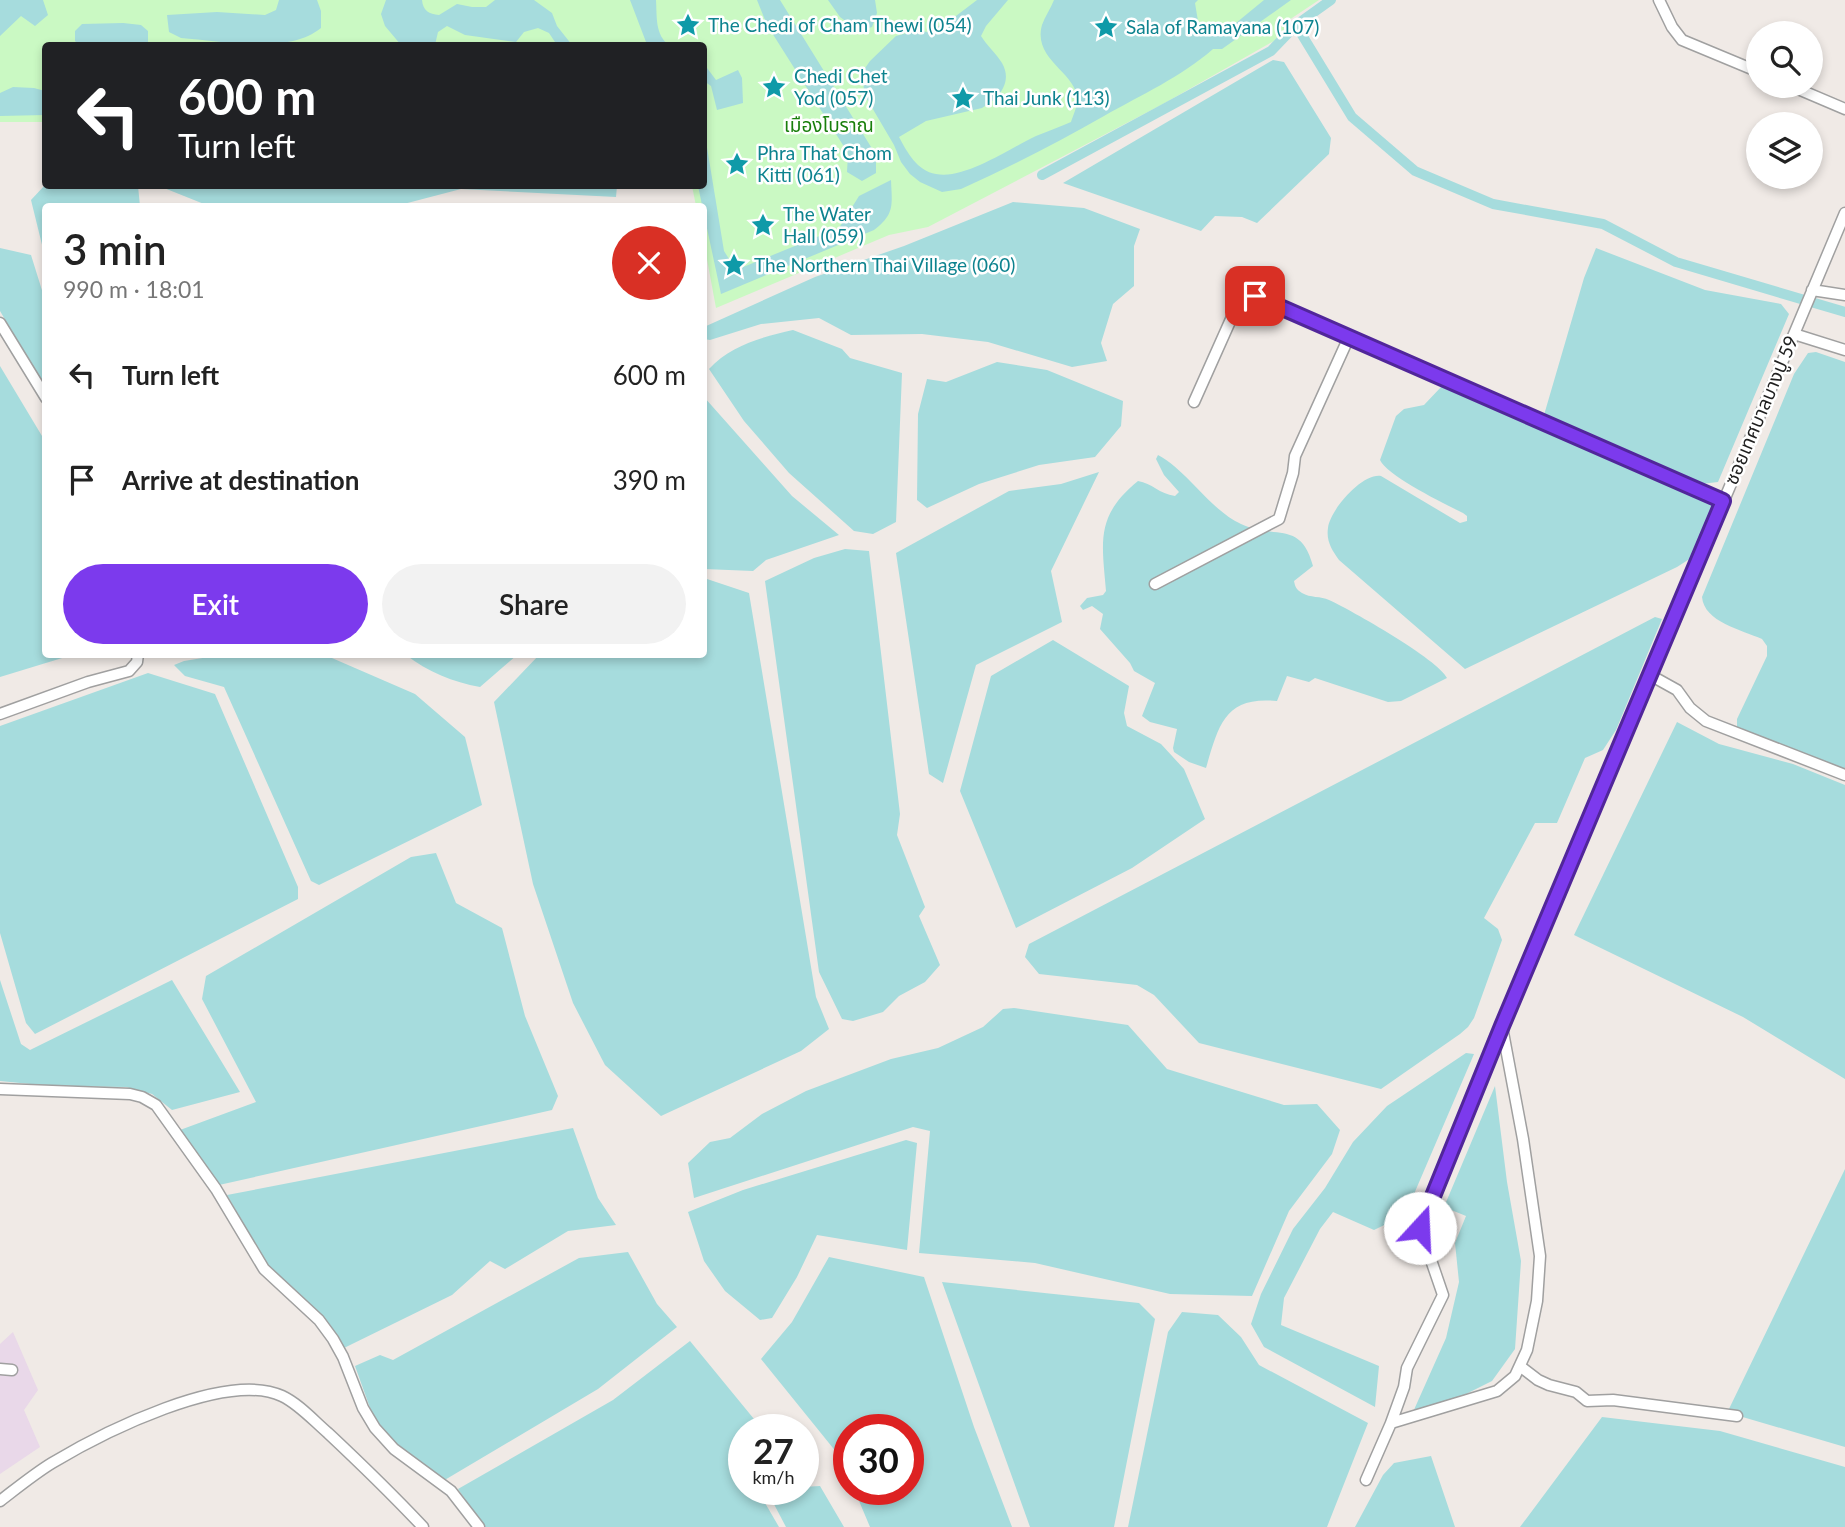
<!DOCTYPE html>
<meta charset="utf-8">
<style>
body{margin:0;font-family:Lato,"Noto Sans Thai",sans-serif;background:#f2f2f2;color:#222;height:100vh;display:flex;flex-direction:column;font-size:26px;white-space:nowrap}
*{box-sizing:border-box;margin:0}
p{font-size:23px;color:#767676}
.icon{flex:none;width:38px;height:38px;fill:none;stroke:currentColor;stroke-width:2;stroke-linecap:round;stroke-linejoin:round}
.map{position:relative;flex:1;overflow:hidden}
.side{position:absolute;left:42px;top:203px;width:665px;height:455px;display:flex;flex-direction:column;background:#fff;border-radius:7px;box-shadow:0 4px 10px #0003}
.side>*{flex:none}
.top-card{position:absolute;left:42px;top:42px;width:665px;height:147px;border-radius:7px;box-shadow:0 4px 10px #0003;background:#202124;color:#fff;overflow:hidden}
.controls{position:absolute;left:1746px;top:21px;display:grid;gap:14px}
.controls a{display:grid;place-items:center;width:77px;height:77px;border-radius:50%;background:#fff;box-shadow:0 4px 10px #0003;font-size:35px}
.speed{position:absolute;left:728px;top:1414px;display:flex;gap:14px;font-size:35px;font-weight:700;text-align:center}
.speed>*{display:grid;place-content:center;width:91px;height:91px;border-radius:50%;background:#fff;box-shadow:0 4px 10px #0003;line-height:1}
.speed small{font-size:18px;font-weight:400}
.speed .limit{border:10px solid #d22;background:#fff;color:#111}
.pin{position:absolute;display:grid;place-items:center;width:60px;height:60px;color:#fff;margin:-30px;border-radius:14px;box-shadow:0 4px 10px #0006}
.me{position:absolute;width:77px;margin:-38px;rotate:20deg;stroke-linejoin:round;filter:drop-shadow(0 0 5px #0008)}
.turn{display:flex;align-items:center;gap:24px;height:147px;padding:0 21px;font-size:32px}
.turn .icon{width:91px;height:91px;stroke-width:2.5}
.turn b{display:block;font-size:49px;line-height:60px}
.round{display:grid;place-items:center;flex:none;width:74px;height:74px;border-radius:37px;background:#f2f2f2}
.headline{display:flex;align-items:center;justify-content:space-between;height:119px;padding:0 21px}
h1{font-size:42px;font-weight:600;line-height:52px}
.cta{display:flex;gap:14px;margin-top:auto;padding:14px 21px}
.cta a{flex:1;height:80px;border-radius:42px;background:#7c3aed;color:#fff;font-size:28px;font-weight:600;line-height:80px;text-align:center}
.cta a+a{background:#f2f2f2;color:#222}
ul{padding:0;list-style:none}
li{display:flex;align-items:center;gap:21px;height:105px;padding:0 21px}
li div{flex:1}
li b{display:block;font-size:26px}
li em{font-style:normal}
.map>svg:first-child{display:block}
.industrial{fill:#e9d8e9}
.park{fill:#caf9c3}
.water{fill:#a6dcdd}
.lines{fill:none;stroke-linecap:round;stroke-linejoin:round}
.canal{stroke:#a6dcdd;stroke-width:10}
.street-casing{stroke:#a0a0a0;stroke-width:13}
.street{stroke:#fff;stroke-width:10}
.route-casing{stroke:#51269a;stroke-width:18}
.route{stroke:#7c3aed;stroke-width:12}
.labels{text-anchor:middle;stroke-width:5;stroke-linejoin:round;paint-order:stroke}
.culture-label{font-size:19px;fill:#0d838f;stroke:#fff;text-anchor:start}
.park-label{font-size:19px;fill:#197f0c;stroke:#fff}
.street-label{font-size:19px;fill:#1f1f1f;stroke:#fff}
</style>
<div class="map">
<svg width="1845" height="1527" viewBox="0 0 1845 1527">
<rect width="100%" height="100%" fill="#f0eae6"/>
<path class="industrial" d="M13,1332L38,1390L24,1410L40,1447L0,1474V1344Z"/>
<path class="park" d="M0,0H1319L1289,20L1288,33L1163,104L928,227L889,235L716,308L704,243V206H696L692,186H704V46H46L45,122H0Z"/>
<path class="water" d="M0,0H43L48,15L35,26L21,16L0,36Z
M279,0H317L321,11V28C288,55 221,41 181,38L169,32L167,15L217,12L265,15L276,10Z
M386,0H422C423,11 429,14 439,15L457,4L472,7H486L495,0H534L552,13L557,26L572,45H557L549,33L538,28L524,32L516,42L465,35L447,26L438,32L435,45H401L385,26L381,14Z
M630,0H656C657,17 655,35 669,45H651L646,42Z
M757,0H780L876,155V173L862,181L847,172L848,153L767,25Z
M828,0H875L877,13L872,27L859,31L840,17Z
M977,0H1008L986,26L981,36C987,46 996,53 1002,63C1013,82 999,99 982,108L926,121L899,137C907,152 917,171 936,174C965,180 1010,148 1036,136C1048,131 1060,127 1071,122C1073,116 1077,107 1077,101C1079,73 1032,61 1042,25C1045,16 1051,8 1054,0H1198L1195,3L1200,33L1236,23L1264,0H1291L1222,49H1213C1181,77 1141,95 1104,116C1057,143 1010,167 961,189L942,192L920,182L910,174L901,162L894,145L864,94L863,71L870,61L896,36L918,30L927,32L952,19Z
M123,23L141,25L148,31V45H79L75,41V31L82,24Z
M1273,60L1284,62L1331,138L1329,154L1257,223L1242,217L1215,216L1201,231L1063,183Z
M704,64L716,80L738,70L742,78L743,103L717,110L711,86L704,81Z
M13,87L34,88L45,91V115L0,116V93Z
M704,129L724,251L736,270L839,228L859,196L891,180C892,205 895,214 874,230L721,294L698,186H704Z
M45,185L138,186L140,206H46L45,257L31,200Z
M159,186H617L616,197L461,189L396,206H209Z
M1013,202L1084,208L1140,229L1134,246V286L1113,304L1101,343L1107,361L1072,367L988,342L922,334L851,335L819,318L761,324L710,340L704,339V327L815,277L904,246Z
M0,248L31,255L45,300V387L0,311Z
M1596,248L1705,290L1781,304L1789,314L1718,482L1701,484L1544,415L1584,278Z
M793,330L842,349L850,358L902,373L896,522L873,534L854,531L789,473L744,421L709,369C731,345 762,337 793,330Z
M1816,352L1845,362V773L1737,729V719L1767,656V646L1762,639C1742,630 1704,622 1702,597L1794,374L1808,353Z
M997,362L1047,370L1123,401L1121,426L1095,457L1039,465L979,484L927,508L917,500L918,414L927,379L946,382Z
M0,366L45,441L46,654L72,655L0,677Z
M1442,386L1707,500L1714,507L1712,513L1691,558L1677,567L1465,669L1339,560C1332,550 1326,541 1328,528C1330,510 1362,473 1381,476L1460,523L1467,521V516L1463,513C1445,504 1387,476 1380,460L1396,416L1404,409L1424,405Z
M704,397L792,496L839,535L766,560L753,571L704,569Z
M1158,455C1189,472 1209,509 1241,524C1273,540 1301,519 1313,566L1294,581C1295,587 1297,590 1302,593C1310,598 1321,596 1329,600C1351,610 1439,660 1447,678L1401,701L1388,702L1315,678L1309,682L1287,676L1277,701C1225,696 1219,724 1206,768L1189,762L1174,752L1173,748L1177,729L1150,722L1142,716L1155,683L1134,671L1130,663L1100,629L1103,614L1092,606L1083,610L1080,606L1087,598L1103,595L1106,591C1102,542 1095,516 1138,481C1152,483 1159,494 1175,496L1179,492L1164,475L1156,459Z
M1099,472L1051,571L1062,622L976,665L943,783L929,774L896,553L1009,491L1061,484Z
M845,549L869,551L900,814L897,835L925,907L919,916L940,965L925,982L899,996L883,1012L853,1021L842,1019L819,972L765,581L814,558Z
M704,578L749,593L816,997L829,1029L801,1051L661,1116L605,1065L573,1003L533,884L494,702L539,655L704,654Z
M1655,617L1662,619L1616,730L1603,750L1585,758L1557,823H1535L1484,918L1498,929L1502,940L1474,1018L1468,1027L1460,1034L1381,1089L1199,1043L1154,995L1137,985L1039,974L1025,957L1029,944Z
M1053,640L1129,686L1124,713L1127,726L1161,744L1184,769L1205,819L1132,868L1016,928L960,791L991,676Z
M227,654L325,655L415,694L465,737L482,805L319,885L311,881L224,687L185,676L174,665L184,661Z
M406,655H517L480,687C453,682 428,672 406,655Z
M148,673L215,694L298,887V899L35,1034L26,1023L0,933V726Z
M1677,722L1719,744L1793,764L1845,785V1079L1743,1017L1574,935Z
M436,853L456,903L502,928L525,1016L558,1096L552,1110L219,1185L180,1130L256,1102L202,999L206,976L411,857Z
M0,980L21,1044L30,1050L172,980L240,1092L172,1110L152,1094L126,1087L50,1086L0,1081Z
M1014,1008L1128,1025L1167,1069L1284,1105L1317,1104L1340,1130L1332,1154L1289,1211L1252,1296L1170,1294L1035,1263L919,1253L930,1131L913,1127L694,1198L688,1163L710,1142L730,1138L762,1114L806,1091L891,1059L938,1048L983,1027L1003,1009Z
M1466,1053L1474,1054L1405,1215L1374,1230L1333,1212L1320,1229L1284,1298L1281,1325L1379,1366L1375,1407L1264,1347L1251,1324L1261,1294L1293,1229L1325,1188L1353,1142L1387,1106Z
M1495,1086L1507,1182L1521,1261L1515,1349L1492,1381L1456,1399L1413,1412L1446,1338L1459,1282L1455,1243L1466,1216L1444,1207Z
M573,1128L598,1198L616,1225L568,1231L505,1269L490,1261L452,1295L344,1348L322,1320L272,1273L227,1195Z
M906,1140L917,1143L907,1250L817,1235L797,1277L772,1318L760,1320L725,1291L704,1261L688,1212L743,1190Z
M1845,1169V1447L1729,1413L1728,1411Z
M628,1252L657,1304L677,1327L598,1389L443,1481L396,1447L374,1419L355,1366L380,1355L393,1360L579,1258Z
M829,1257L924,1277L974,1427L1012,1527H870L854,1489H908V1430H849V1479L837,1453L761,1359L792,1322Z
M942,1282L1139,1303L1155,1319L1114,1527H1030Z
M1182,1312L1218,1315L1241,1337L1259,1365L1368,1423L1327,1527H1128L1168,1332Z
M690,1341L763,1430H744V1452L738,1456L744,1466V1489H757L779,1527H484L458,1489L613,1400Z
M1602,1417L1720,1431L1845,1467V1527H1520Z
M1431,1456L1455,1527H1355L1383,1475L1394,1463Z
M820,1486L844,1527H786L766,1489H803V1487Z"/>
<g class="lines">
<path class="canal" d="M1296,25L1352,117L1415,171L1493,204L1603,224L1676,262L1845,312
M1042,175L1271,51L1296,25L1331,0"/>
<g class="street-casing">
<path id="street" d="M1659,0L1672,27L1682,40L1759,72
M1791,86L1845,109
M1812,290L1845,295
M0,323L46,398
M1794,334L1845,350
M1194,402L1236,308L1247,297L1255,296L1723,501
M1155,584L1279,519L1293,473L1295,456L1349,337
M1650,675L1677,690L1690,708L1706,721L1845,775
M0,714L88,682L129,671L137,662L138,654
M0,1089L130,1094L142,1097L156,1105L216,1189L264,1269L319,1320L333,1339L343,1357L363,1408L375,1428L394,1449L451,1491L479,1527
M1521,1367L1538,1380L1549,1385L1576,1392L1587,1401L1613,1400L1737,1416
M0,1369L12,1370
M1391,1423L1404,1387L1407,1368L1443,1295L1420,1228L1421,1220L1845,213
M1366,1480L1391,1423L1497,1391L1515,1376L1527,1350L1537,1301L1540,1256L1523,1139L1502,1027
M0,1501C17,1488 34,1474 52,1463C102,1433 226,1370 282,1396C299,1404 314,1421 328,1433C361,1464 392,1494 423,1527"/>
</g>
<use href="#street" class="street"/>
</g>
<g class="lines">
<g class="route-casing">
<path id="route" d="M1255,296L1723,501L1502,1026L1420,1228"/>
</g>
<use href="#route" class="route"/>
</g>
<defs>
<g id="sight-bare" transform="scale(1.89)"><path d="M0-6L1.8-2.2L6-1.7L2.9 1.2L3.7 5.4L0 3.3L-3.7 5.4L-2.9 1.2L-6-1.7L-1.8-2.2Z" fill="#0f9aa8" stroke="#fff" stroke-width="2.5" paint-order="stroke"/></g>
</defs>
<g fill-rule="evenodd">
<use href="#sight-bare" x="688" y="25"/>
<use href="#sight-bare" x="1106" y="27"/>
<use href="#sight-bare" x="774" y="87"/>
<use href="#sight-bare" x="963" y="98"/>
<use href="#sight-bare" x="737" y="164"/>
<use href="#sight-bare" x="763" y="225"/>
<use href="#sight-bare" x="734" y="265"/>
</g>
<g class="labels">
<g class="culture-label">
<text x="708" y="32">The Chedi of Cham Thewi (054)</text>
<text x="1126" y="34">Sala of Ramayana (107)</text>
<text x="794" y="83">Chedi Chet<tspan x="794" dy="22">Yod (057)</tspan></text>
<text x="983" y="105">Thai Junk (113)</text>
<text x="757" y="160">Phra That Chom<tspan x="757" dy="22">Kitti (061)</tspan></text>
<text x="783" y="221">The Water<tspan x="783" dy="22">Hall (059)</tspan></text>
<text x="754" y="272">The Northern Thai Village (060)</text>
</g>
<g class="park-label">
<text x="829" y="132">เมืองโบราณ</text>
</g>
<g class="street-label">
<text transform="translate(1761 410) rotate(-67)" y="7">ซอยเทศบาลบางปู 59</text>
</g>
</g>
</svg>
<div class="controls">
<a><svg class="icon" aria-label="search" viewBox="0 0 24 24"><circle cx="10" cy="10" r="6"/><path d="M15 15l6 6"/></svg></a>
<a><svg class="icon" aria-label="layers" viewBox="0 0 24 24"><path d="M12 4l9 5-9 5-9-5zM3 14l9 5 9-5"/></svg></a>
</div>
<div class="speed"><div>27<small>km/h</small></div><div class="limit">30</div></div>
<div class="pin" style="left:1255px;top:296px;background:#d93025"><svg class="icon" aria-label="arrive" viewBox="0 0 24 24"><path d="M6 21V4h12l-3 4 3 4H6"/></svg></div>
<svg class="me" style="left:1420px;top:1228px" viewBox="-20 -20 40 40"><circle r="19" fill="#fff"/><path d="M0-13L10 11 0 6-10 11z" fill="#7c3aed"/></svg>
<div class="top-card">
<div class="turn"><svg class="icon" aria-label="left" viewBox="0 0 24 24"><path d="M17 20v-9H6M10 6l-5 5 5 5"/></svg><div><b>600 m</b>Turn left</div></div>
</div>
<section class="side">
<div class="headline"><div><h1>3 min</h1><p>990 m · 18:01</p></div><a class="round" style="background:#d93025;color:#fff"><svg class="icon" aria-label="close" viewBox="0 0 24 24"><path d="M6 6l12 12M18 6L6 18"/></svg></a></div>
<ul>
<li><svg class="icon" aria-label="left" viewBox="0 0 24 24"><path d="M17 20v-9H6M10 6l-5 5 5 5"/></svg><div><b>Turn left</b></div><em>600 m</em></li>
<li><svg class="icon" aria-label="arrive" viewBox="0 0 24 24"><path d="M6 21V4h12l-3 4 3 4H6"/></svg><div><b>Arrive at destination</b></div><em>390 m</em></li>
</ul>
<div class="cta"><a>Exit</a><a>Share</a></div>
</section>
</div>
